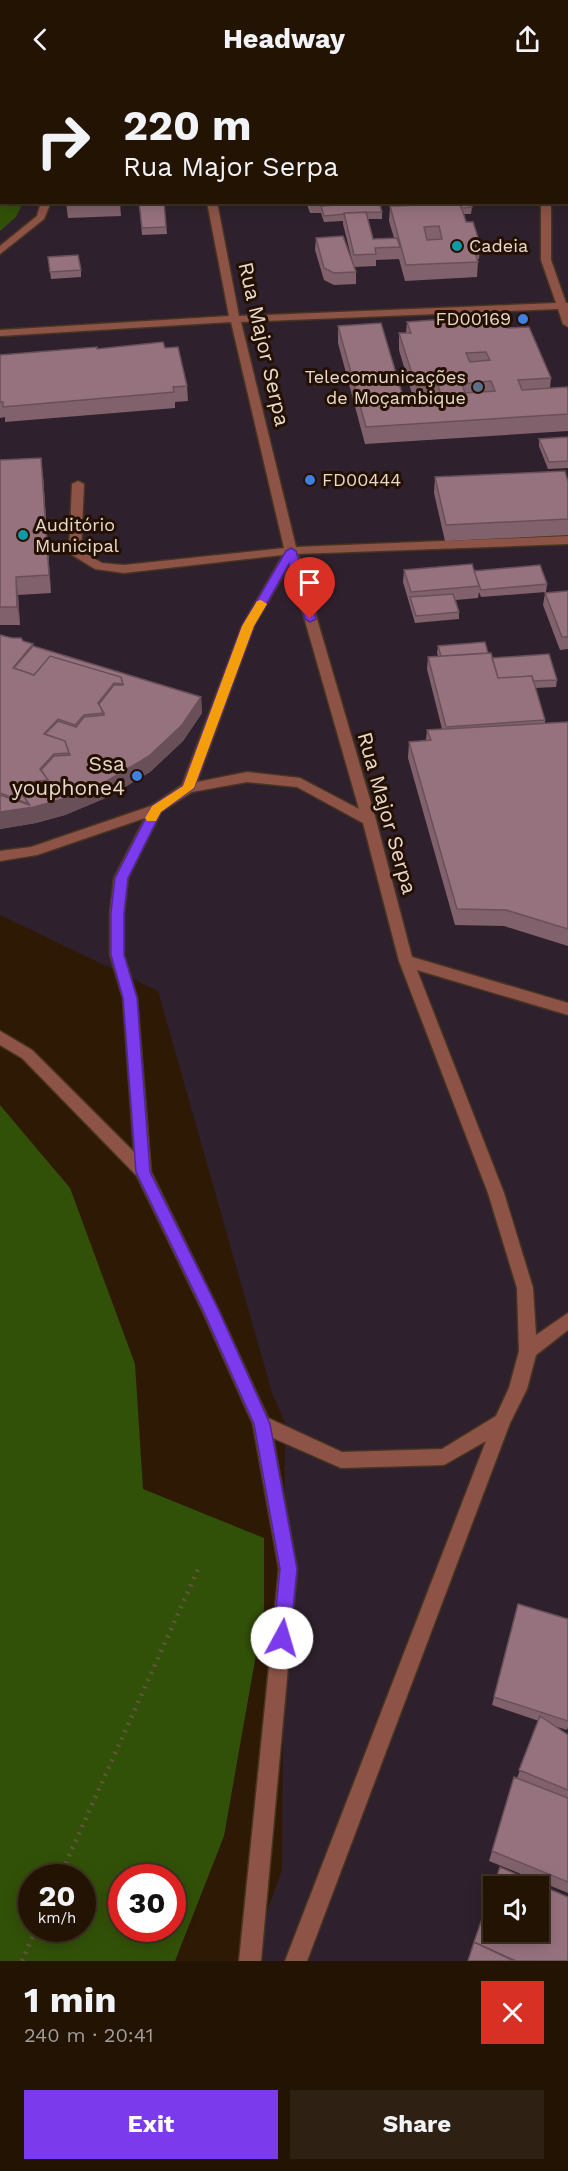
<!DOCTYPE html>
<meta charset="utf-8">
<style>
body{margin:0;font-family:"Work Sans",sans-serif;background:#2e2012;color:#f1f3f6;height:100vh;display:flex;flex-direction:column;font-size:22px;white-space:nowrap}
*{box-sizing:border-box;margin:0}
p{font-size:20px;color:#a29e9a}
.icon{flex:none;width:33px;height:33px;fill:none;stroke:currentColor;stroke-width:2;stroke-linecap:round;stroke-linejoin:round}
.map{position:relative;height:1883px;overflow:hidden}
.details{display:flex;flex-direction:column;background:#221303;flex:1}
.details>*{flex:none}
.guide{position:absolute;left:0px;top:0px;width:568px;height:126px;box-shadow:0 3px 15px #0003,0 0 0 2px #3f3225;background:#221303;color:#f1f3f6;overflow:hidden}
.buttons{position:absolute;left:483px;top:1798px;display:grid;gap:12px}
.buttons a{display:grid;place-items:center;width:66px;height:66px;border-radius:0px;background:#221303;box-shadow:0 3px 15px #0003,0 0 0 2px #3f3225;font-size:30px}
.speed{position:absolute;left:18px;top:1786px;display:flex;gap:12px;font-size:30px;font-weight:700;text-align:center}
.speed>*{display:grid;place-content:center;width:78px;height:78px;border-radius:50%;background:#221303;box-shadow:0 3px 15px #0003,0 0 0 2px #3f3225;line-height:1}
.speed small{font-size:15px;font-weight:400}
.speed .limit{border:9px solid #d22;background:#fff;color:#111}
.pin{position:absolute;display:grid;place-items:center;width:51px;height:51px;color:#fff;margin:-62px -26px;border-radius:50% 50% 50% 0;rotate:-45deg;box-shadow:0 0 6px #0007}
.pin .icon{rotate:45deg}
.me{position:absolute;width:66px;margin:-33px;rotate:6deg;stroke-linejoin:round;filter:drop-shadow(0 0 4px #0008)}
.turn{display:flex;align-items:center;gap:21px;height:126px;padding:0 24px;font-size:27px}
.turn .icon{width:78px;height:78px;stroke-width:2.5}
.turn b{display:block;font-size:42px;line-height:51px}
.round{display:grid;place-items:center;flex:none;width:63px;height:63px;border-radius:0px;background:#2e2012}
.overview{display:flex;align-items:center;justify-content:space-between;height:102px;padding:0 24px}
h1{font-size:36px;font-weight:700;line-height:45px}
.button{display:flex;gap:12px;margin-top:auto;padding:12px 24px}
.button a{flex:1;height:69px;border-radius:0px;background:#7c3aed;color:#fff;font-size:24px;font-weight:700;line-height:69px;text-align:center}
.button a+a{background:#2e2012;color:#f1f3f6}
header{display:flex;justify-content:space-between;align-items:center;height:78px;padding:0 24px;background:#221303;font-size:27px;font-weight:700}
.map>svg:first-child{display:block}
.commercial{fill:#2e212d;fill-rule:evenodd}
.green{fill:#325108;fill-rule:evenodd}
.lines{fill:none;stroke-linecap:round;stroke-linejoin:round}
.minor-casing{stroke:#483420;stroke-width:3}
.path{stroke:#665340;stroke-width:4.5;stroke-dasharray:2 6;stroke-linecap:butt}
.minor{fill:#8d5347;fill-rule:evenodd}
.wall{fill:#81626c;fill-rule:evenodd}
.shaded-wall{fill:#695058}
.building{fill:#96727e;stroke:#695058;stroke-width:1.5;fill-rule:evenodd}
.route{fill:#7c3aed;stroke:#51269a;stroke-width:1.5}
.slow{fill:#f59e0b}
.culture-dot{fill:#0f9aa8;stroke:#241000;stroke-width:2}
.shop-dot{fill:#3f7fe0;stroke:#241000;stroke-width:2}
.service-dot{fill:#5c6f8a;stroke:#241000;stroke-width:2}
.labels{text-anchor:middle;stroke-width:6;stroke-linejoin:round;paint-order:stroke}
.far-poi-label{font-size:18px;fill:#e7d9cc;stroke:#241000;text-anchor:start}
.street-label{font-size:21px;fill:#e7d9cc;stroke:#241000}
.poi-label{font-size:21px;fill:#e7d9cc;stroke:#241000;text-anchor:end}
</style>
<header><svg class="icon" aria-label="back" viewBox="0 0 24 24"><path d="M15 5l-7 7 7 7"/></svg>Headway<svg class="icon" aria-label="share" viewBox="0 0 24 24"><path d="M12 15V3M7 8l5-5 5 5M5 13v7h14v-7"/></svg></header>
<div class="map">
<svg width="568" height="1883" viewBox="0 0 568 1883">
<rect width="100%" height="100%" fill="#2e1904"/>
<path class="commercial" d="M0,0H568V1883H249L282,1792L285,1345L272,1315L158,913L0,837V148L16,139L23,124H567V2ZM494,1809H538V1854H494Z"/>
<path class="green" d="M0,10L2,124L23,125L16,139L0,153Z
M0,1027L70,1110L135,1286L143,1411L264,1460V1531L224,1758L175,1883H0ZM32,1800H82V1851H32ZM122,1800H172V1851H122Z"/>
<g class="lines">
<g class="minor-casing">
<path id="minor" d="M149,0H173L147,2Z
M184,0H192V2H184Z
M568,18V26L567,27V19Z
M567,111H568V117H567Z
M41,124H51L44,141L0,176V168L37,138Z
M207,124H217L239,238L556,225L541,182V124H551V182L566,225H568V249L563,246L558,231L241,244L296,469L568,458V466L298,476L376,742L412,879L568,925V937L417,892L504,1115L533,1210L536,1257L568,1235V1252L536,1277L527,1311L510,1345L307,1883H285L486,1363L444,1387L341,1390L273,1360L297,1491L261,1883H239L279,1491L253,1346L202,1232L137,1098L22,980L0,967V953L32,972L134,1074L123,920L110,877V835L114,800L145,740L37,777L0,783V773L31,769L151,728L182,707L242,548L283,477L124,495L95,491L69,475L72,406L78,403L84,406L81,473L102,485L124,487L284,470L231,244L0,258V252L229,238ZM289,487L359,731L300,700L247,694L197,704L254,548ZM247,704L297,709L363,745L399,883L488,1115L517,1210L519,1273L509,1310L496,1338L442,1371L342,1374L268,1340L218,1231L151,1094L137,920L124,877V835L128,800L161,734L192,714Z"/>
</g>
<path class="path" d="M59,1800L199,1489
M22,1883L36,1851"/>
<use href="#minor" class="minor"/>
</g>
<path class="wall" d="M0,0L2,2V15L0,16Z
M66,124H120L121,138L68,140Z
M139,124H164L167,156L142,157Z
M306,124H361V125L368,124H477L470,125L472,129L471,136H464L466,144L480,166L479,181H477L478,184L477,199L405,203L399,181L376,182V188L354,189L356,194V206L334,207L324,202L315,172L316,160L353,186L343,146V143L324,144L321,135H310ZM394,126V128H390L389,143L394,160L373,161L368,141H382V134L380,127Z
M48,179L81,192V199L51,201Z
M407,244L508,250L551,300L550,310L568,311V353L365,366L338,265V248L403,319H413L399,272V255H406Z
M165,270L187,308L188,323L175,324V330L5,344V339L0,340V277L98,271Z
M568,359V390L548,391L539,368V361Z
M0,382L43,397L51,515L18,517L20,547H0Z
M435,399L568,404V457L445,463L434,415Z
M404,492L474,493L547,506L546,514L481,519L479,514L478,520L456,522L459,534V541L415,545L403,504Z
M568,513V571L560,572L543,527L545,515Z
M0,557L23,563L33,568L201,619L202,635L183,663L150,694L108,719L65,737L36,745L0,751Z
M438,568L488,575L492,580L557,602L556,609L535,610L545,642V645L568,644V868L504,848L455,847L408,680L409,664L426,662L427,652L442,651L427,591L428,579L438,578L437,575Z
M518,1526L568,1541V1649L567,1652L554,1648L568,1657V1815L489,1783L514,1699L517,1700L539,1643L492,1627Z"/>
<path class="shaded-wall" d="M41,380L43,397L51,515L49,497Z
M16,499L18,517L20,547L17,529Z
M33,566L36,584L25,596L13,590Z
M201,619L202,635L183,663L150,694L108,719L65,737L36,745L0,751V734L34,729Z"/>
<path class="building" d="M0,0H13L16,2H2V4H0Z
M117,0H149V2H117Z
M425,0L428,2L379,1Z
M139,124H164L166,149L142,150Z
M379,124L382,134L344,135V136L324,138L321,128Z
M394,124H470L472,129L461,130L460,125L396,128Z
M460,125L466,144H473L480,166H473L478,184L406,187L390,128ZM439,148L442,161L427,162L424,149Z
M366,134L373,161L397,160L400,169L375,170L376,176L354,177L344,135Z
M343,158L356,194L334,195L324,190L316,160Z
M78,177L81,192L50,194L48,179Z
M501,237L508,250L529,249L551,300L518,302L522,312L567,309L568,311V336L366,349L338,248L381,245L403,319L441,317L438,307L416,308L399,255H411L407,244ZM486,274L490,282L470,284L466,275ZM491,303L495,313L465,315L462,306Z
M163,264L165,270L178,269L187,308L173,309L174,314L3,329V324H0V277L97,269V271Z
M568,359V383L549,384L539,361Z
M41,380L49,497L16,499L17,529H0V382Z
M565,393L568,404V441L446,447L435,399Z
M472,486L479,508L411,514L404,492Z
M540,487L547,506L481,512L474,493Z
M568,513V559H562L545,515Z
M453,516L459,534L416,538L410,519Z
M0,557L12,560H21L23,563L33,566L13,590L34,597L50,578L121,599L123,606L114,605L98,625L104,635L84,637L75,647L58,641L44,656L65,663L69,675L54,676L40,691L48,702L32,704L22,716L29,726L0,715Z
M485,564L488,575L441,578L438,568Z
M33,568L201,619L182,647L149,678L107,703L63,721L34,729L0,734V717L29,727V726L23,718L32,706L49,704L48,702L41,692L54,678L70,677L65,663L45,656L58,643L76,649L84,639L104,637L99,626L114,607H123L121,599L50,578L34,597L14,590Z
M491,575L498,600L532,598L545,642L446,649L428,579Z
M549,576L557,602L533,603L532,598L498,600L492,580Z
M568,644V851L506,832L457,831L409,664L431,662L427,652Z
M518,1526L568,1541V1643L494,1619Z
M540,1638L568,1657V1712L519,1692Z
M514,1699L568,1720V1804L492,1773Z
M500,1789L568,1819V1883H516L474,1864ZM494,1809H538V1854H494Z
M474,1864L514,1883H468Z"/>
<path class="route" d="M291,470L296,473L316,541L310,544L305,541L289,486L254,548L194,710L161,734L128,800L124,835V877L137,920L150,1094L218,1231L270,1346L297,1491L290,1560L288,1566L282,1569L276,1566L273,1560L280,1491L254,1346L203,1232L136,1094L123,920L111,877V835L115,800L152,728L183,708L242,548L286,473Z"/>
<path class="slow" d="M261,522L267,526L254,548L194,710L161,734L156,743H147L145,740L152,728L183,708L242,548L257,523Z"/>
<g class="culture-dot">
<circle cx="457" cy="168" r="6"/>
<circle cx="23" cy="457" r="6"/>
</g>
<g class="shop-dot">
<circle cx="523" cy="241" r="6"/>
<circle cx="310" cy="402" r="6"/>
<circle cx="137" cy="698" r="6"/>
</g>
<circle class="service-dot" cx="478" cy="309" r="6"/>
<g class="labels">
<g class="far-poi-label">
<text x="469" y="174">Cadeia</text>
<text x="511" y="247" text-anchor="end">FD00169</text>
<text x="466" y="305" text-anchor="end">Telecomunicações<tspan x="466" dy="21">de Moçambique</tspan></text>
<text x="322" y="408">FD00444</text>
<text x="35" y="453">Auditório<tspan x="35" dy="21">Municipal</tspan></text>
</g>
<g class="street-label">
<text transform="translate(264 266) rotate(77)" y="7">Rua Major Serpa</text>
<text transform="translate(387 735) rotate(74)" y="7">Rua Major Serpa</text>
</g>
<g class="poi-label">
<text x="125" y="693">Ssa<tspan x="125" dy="24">youphone4</tspan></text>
</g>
</g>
</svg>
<div class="buttons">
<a><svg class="icon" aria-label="sound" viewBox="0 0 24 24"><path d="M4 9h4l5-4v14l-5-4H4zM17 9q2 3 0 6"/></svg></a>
</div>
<div class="speed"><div>20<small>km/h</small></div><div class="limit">30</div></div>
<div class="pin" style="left:310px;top:541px;background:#d93025"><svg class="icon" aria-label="arrive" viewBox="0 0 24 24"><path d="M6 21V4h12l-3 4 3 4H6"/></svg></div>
<svg class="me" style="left:282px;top:1560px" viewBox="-20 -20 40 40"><circle r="19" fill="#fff"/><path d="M0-13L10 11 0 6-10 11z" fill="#7c3aed"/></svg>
<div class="guide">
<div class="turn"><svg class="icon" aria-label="right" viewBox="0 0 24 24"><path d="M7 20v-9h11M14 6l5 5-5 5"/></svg><div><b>220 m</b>Rua Major Serpa</div></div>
</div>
</div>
<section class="details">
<div class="overview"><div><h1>1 min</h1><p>240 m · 20:41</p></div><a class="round" style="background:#d93025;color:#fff"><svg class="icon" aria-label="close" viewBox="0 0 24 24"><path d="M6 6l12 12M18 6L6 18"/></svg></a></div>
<div class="button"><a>Exit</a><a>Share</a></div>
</section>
